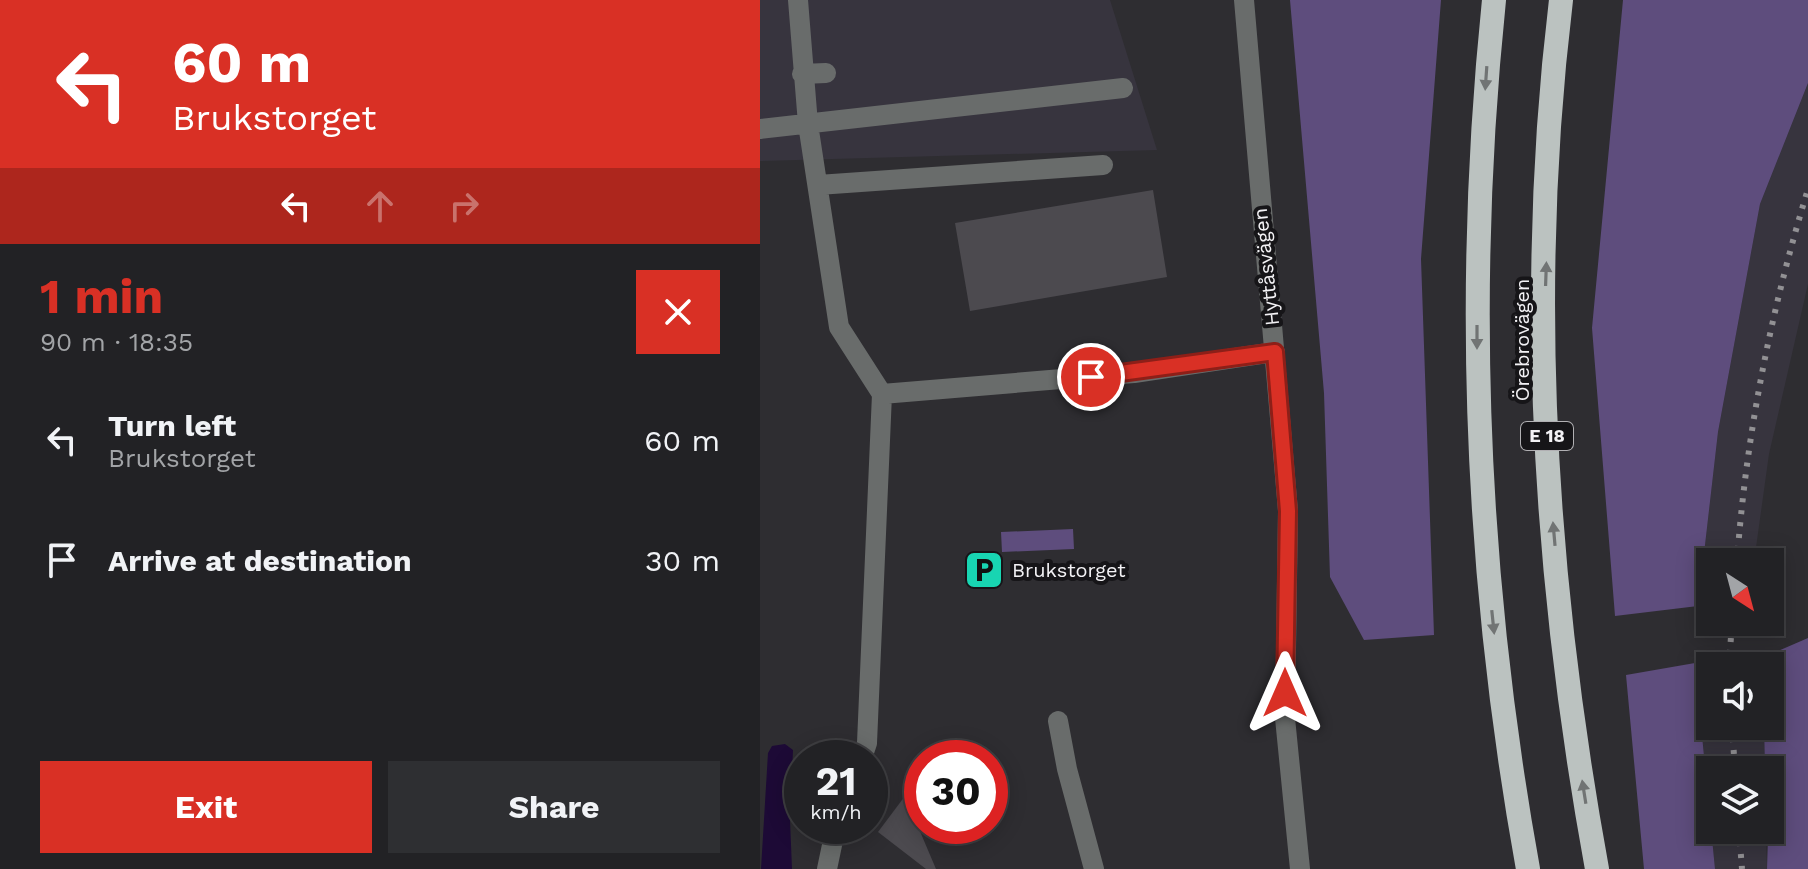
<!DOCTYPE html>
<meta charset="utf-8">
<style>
body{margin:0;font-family:"Work Sans",sans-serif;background:#2e2f32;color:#f1f3f6;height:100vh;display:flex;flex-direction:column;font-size:30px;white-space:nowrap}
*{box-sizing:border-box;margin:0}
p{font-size:26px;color:#a2a4a7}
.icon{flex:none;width:44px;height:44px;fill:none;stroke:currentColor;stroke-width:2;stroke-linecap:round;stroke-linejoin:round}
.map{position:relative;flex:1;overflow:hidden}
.details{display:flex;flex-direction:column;background:#222225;width:760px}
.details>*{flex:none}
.guide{background:#d93025;color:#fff;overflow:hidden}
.needle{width:52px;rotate:144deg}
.fabs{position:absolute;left:936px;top:548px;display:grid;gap:16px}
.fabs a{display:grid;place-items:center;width:88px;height:88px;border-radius:0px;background:#222225;box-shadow:0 4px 20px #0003,0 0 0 2px #3f3f42;font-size:40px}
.speed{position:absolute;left:24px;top:740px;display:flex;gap:16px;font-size:40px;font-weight:700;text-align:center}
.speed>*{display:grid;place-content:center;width:104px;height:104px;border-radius:50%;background:#222225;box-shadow:0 4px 20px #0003,0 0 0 2px #3f3f42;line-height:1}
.speed small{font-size:20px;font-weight:400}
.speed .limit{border:12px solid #d22;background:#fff;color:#111}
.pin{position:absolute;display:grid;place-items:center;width:68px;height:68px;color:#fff;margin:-34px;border:4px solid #fff;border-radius:50%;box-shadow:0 2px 8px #0007}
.me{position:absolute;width:88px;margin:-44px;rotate:0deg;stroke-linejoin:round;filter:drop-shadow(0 0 6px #0008)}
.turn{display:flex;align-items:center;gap:28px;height:168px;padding:0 40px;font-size:36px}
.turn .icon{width:104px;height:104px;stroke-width:2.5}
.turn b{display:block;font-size:56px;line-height:68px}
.lanes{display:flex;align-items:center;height:76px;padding:0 40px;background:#0003;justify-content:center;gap:40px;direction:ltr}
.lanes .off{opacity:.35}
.round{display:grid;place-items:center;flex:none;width:84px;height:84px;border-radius:0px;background:#2e2f32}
.overview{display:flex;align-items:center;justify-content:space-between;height:136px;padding:0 40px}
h1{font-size:48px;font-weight:700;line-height:60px;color:#d93025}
.primary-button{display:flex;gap:16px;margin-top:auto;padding:16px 40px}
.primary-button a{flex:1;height:92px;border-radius:0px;background:#d93025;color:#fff;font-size:32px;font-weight:700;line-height:92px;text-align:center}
.primary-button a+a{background:#2e2f32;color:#f1f3f6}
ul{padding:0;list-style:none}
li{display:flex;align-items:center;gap:24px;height:120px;padding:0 40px}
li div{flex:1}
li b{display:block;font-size:30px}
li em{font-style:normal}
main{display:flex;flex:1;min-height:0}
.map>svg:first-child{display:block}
.built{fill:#37343e}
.green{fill:#5e4d7d}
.water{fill:#1d0a36}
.building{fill:#4c4a4f}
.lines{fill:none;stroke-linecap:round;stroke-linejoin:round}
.minor{stroke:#696c6b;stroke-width:20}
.highway{stroke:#bbc2c0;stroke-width:24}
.rail{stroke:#929194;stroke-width:6;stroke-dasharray:4 8;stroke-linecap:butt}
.oneway{fill:#717474}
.route-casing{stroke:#8d1f18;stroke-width:20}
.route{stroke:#d93025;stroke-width:14}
.labels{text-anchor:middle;stroke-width:8;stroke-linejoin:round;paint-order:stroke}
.shield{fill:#161518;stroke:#b1b0b3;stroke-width:2}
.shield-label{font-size:18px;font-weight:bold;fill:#f3f2f5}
.street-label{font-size:20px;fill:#f3f2f5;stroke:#161518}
.poi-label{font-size:20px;fill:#f3f2f5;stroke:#161518;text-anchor:start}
</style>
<main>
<section class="details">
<div class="guide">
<div class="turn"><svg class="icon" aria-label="left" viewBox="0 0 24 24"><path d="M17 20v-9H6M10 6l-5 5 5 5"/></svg><div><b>60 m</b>Brukstorget</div></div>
<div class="lanes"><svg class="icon" aria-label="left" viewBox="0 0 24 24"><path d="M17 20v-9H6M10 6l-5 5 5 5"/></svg><svg class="icon off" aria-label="ahead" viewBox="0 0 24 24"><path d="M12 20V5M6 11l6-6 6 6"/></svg><svg class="icon off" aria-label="right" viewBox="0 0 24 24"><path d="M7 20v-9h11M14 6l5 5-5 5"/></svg></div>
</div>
<div class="overview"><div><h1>1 min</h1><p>90 m · 18:35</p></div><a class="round" style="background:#d93025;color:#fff"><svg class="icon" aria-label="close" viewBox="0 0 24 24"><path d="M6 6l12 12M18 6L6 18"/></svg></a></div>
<ul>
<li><svg class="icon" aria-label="left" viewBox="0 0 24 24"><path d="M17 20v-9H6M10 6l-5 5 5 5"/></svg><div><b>Turn left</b><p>Brukstorget</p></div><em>60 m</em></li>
<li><svg class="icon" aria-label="arrive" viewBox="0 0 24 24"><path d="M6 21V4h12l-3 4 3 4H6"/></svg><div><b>Arrive at destination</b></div><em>30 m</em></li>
</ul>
<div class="primary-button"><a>Exit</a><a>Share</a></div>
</section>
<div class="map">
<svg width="1048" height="869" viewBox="0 0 1048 869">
<rect width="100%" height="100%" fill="#2e2d31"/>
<path class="built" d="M0,0H350L397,150L0,161Z
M1048,83V284L1009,454L994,562H950V605L938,606L958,432L1000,204Z
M1002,658V666H950V726H1004L1005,770H950V816L935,663Z
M951,830H1006L1007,869H955Z"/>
<path class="green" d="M530,0H681L661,259L674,635L604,640L570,577L564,393Z
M863,0H1048V83L1000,204L958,432L938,606L855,616L832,328Z
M313,529L314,549L242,552L241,532Z
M1048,638V869H1007L1010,770H1005L1004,726H1010V666H1002V658Z
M935,663L955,869H884L866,675Z"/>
<path class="water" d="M25,744L33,750L30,820L32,869H1L8,753L12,746Z"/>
<path class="building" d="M393,190L407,277L210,311L195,223Z
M145,796L176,869H166L118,832Z"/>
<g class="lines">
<path class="minor" d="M38,0L48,124L79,327L122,394
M484,0L528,511L525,718L540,869
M42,74L66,73
M0,129L363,88
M58,185L343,165
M298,721L307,769L334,869
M102,758L107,743L122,394L374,373L515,352
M67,869L76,826"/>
<path class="highway" d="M734,0C704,290 716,582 768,869
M801,0C766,288 785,585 837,869"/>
<path class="rail" d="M977,562C986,435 1011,310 1048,189
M969,666L972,622
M972,726L975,770
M979,830L982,869"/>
</g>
<defs><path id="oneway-solid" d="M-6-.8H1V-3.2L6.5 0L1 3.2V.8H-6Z" transform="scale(2)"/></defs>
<g class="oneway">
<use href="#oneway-solid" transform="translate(726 78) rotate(94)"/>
<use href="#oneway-solid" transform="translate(786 274) rotate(-88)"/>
<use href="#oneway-solid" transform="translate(717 337) rotate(90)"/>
<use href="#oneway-solid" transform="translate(794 534) rotate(-95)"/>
<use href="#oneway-solid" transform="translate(733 622) rotate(84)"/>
<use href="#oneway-solid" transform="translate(824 792) rotate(-99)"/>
</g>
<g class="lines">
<g class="route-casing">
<path id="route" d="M331,377L515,352L528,511L525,693"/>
</g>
<use href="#route" class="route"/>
</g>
<defs>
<g id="parking-square" transform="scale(2)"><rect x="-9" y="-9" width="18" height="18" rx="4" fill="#18d5b2" stroke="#161518"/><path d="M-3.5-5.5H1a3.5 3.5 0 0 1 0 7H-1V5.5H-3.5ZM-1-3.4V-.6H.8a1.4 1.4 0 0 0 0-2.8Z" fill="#111"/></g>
</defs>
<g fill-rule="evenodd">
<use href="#parking-square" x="224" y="570"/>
</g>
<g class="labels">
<rect class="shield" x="761" y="422" width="52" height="28" rx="6"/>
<g class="shield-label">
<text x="787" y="442">E 18</text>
</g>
<g class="street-label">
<text transform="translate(506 267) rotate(-96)" y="7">Hyttåsvägen</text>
<text transform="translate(762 340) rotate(-90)" y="7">Örebrovägen</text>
</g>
<g class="poi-label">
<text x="252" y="577">Brukstorget</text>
</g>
</g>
</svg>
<div class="fabs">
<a><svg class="needle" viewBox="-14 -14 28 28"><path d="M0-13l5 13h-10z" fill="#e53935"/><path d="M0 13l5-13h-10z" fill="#a2a4a7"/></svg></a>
<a><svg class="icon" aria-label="sound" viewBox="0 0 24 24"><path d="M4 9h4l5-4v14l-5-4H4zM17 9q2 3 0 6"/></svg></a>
<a><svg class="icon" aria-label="layers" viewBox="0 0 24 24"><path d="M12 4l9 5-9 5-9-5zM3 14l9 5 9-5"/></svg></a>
</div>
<div class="speed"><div>21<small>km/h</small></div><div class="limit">30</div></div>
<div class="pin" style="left:331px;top:377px;background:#d93025"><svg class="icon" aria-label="arrive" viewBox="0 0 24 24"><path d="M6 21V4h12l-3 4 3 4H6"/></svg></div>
<svg class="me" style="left:525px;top:693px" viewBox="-20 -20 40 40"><path d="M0-17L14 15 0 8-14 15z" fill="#d93025" stroke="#fff" stroke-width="4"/></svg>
</div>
</main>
